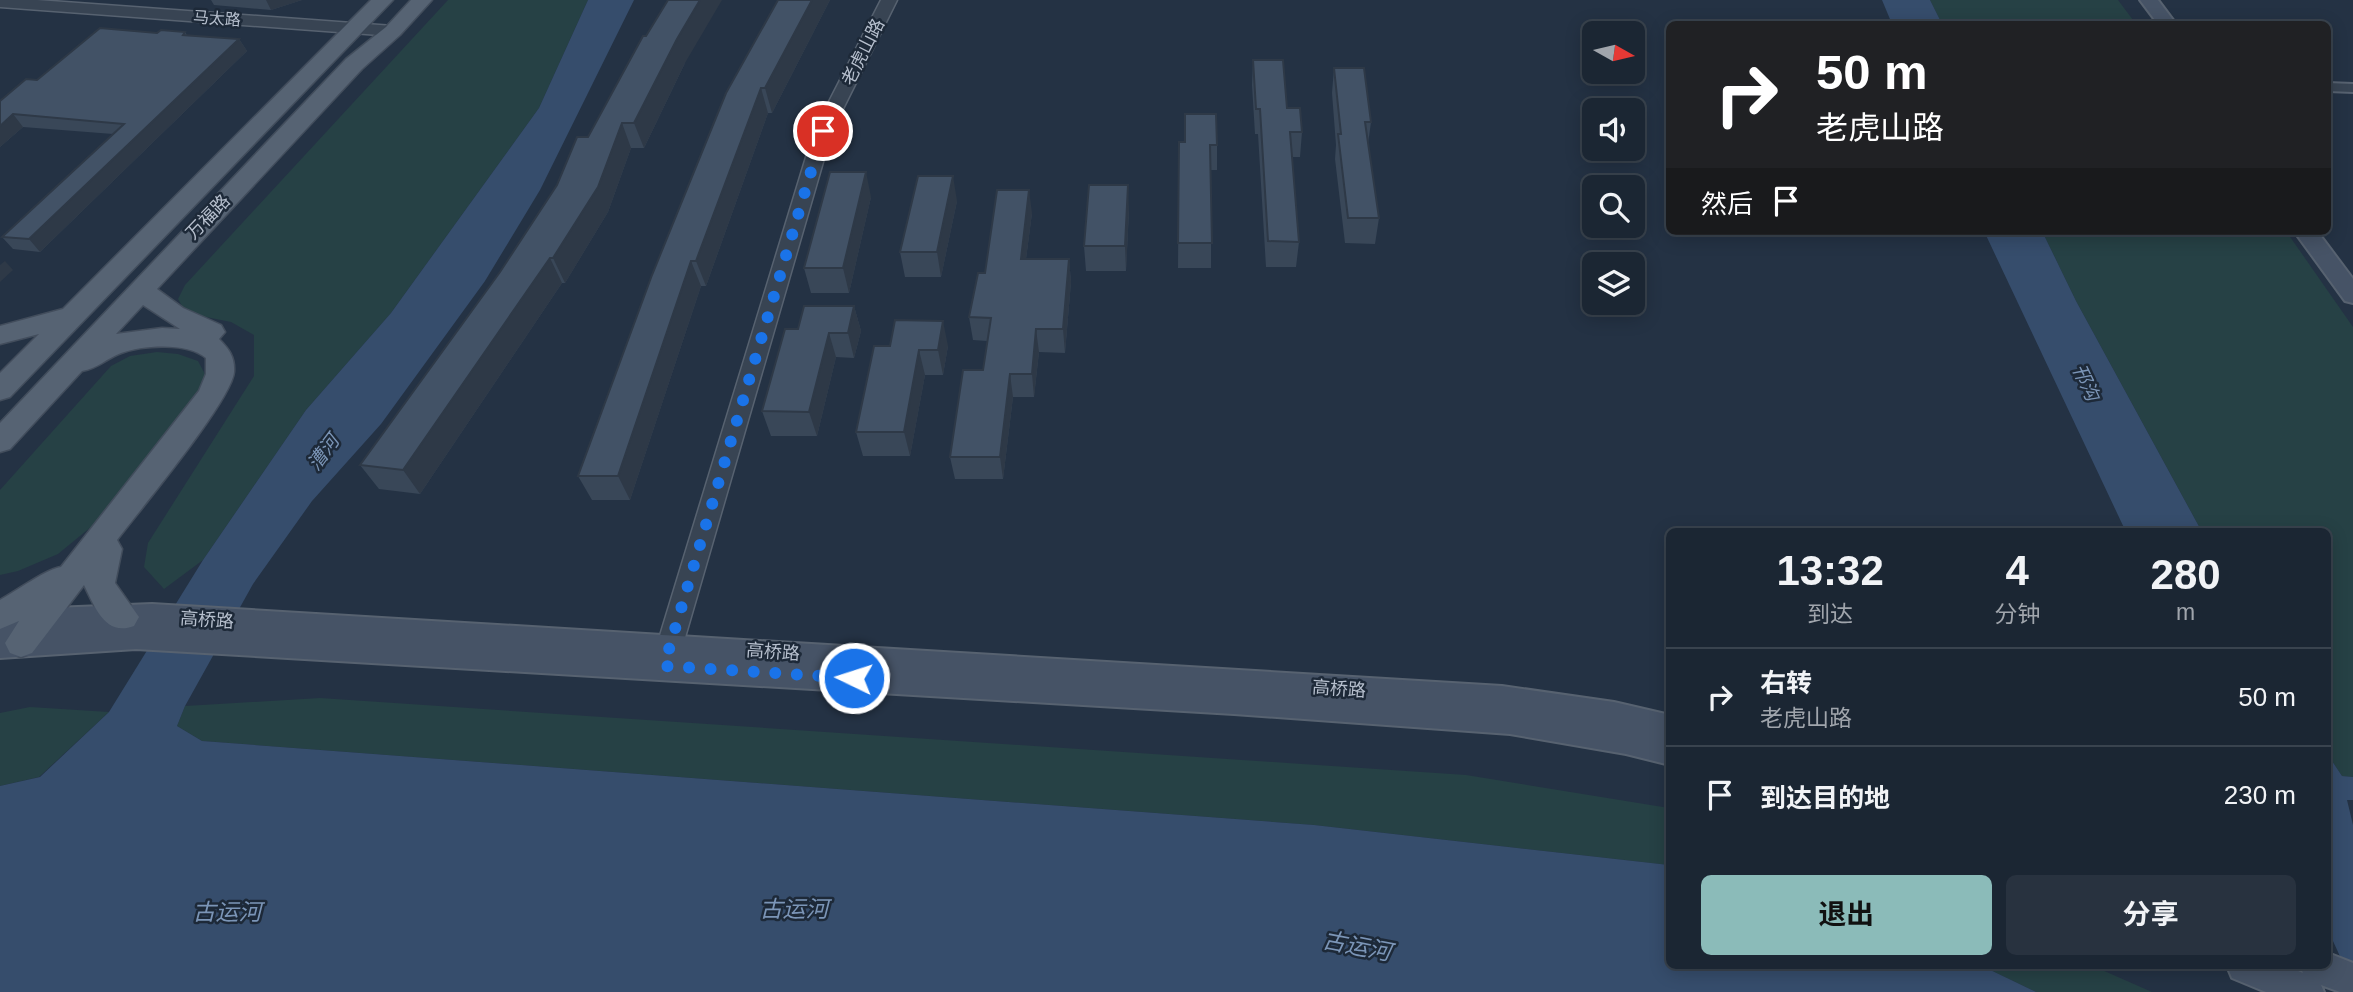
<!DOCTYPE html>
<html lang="zh">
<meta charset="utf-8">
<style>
body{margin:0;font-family:Arial,"Noto Sans SC",sans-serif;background:#28323f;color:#f1f3f6;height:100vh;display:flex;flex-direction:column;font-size:26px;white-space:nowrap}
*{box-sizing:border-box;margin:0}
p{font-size:23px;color:#a0a5ac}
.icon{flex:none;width:38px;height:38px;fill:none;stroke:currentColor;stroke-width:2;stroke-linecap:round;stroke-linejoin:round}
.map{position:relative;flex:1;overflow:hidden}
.details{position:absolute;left:1666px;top:528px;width:665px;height:441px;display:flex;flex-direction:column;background:#1b2633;border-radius:10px;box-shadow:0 4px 18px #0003,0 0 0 2px #39434e}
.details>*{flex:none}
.guide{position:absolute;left:1666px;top:21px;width:665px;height:214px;border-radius:10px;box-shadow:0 4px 18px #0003,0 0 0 2px #39434e;background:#202124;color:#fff;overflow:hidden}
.needle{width:46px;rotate:98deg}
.buttons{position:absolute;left:1582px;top:21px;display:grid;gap:14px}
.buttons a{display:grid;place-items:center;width:63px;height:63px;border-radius:10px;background:#1b2633;box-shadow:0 4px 18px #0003,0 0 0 2px #39434e;font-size:35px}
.pin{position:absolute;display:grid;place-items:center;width:60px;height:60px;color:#fff;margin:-30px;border:4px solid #fff;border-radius:50%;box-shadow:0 2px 7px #0007}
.me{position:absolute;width:77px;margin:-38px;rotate:274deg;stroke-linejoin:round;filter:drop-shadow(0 0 5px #0008)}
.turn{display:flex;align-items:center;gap:24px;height:147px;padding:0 35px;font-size:32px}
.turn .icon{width:91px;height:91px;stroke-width:2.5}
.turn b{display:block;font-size:49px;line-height:60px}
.then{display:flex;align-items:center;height:66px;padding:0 35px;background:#0003;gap:14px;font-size:26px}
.eta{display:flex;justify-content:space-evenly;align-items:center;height:119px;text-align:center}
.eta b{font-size:42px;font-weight:700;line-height:49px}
.cta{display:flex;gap:14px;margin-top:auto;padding:14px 35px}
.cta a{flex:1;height:80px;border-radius:10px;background:#8bbbb9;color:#111;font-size:28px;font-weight:700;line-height:80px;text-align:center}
.cta a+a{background:#28323f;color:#f1f3f6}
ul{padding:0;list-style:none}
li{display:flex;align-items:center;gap:21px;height:98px;padding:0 35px;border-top:2px solid #39434e}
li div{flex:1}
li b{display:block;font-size:26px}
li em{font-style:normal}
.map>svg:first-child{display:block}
.green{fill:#264145}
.water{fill:#364d6c}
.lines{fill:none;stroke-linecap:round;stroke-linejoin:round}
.minor-casing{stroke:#576270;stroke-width:4}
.tertiary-casing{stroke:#576270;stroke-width:3}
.secondary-casing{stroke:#576270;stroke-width:4}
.primary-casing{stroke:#424d5c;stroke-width:3}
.minor{fill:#384453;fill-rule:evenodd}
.tertiary{fill:#384453;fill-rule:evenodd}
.secondary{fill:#465366;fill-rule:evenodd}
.primary{fill:#566373;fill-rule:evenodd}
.wall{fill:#394758}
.shaded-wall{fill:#2e3947}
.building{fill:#425266;stroke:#2e3947;stroke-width:2}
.route{stroke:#1a73e8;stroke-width:12;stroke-dasharray:0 21.6}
.labels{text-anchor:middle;stroke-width:5;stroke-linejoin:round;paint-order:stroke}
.far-street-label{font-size:16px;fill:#b6bfcd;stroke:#1d2938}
.street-label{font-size:18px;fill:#b6bfcd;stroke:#1d2938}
.water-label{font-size:19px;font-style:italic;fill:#7b95b7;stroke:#1d2938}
.near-water-label{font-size:23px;font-style:italic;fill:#7b95b7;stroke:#1d2938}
</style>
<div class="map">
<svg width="2353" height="992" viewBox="0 0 2353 992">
<rect width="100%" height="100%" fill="#243244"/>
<path class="green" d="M448,0H588L539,108L391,313L306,410L203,560L164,589L144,567L148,543L254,376V335L231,322L186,313L178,299L185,285Z
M1930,0H2118L2136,24H1942Z
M2042,231H2286L2353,327V777L2342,776L2328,755V532H2202L2076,301Z
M157,352L178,354L198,361L206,376L203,395L97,522L58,554L18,571L0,575V490L111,366L130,356Z
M320,698L1466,775L1669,808V865L1314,825L202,741L177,726L185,706Z
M30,707L109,712L39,777L0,786V713Z
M1982,966H2093L2152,992H2036Z"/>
<path class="water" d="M588,0H634L540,190L485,281L381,424L312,501L253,584L185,706L177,726L202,741L1314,825L1669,865L1670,966H1982L2036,992H0V786L40,777L109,712L203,560L306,410L391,313L539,108Z
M1882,0H1930L1942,24H1892Z
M1984,231H2042L2076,301L2202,532H2126Z
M2328,755L2342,776L2353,777V800H2347L2353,825V985L2328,930Z"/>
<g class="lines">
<g class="minor-casing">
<path id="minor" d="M2328,83L2353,84V92L2328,91Z"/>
</g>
<g class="tertiary-casing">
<path id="tertiary" d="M0,0H37L393,26L401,31L393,36L0,7Z
M881,0H897L832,131L677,665L673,673L664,676L655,673L651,665L814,131Z"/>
</g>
<g class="secondary-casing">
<path id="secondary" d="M2140,0H2158L2176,24H2158Z
M2294,231H2317L2353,279V303L2345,301Z
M152,604L1502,686L1614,702L1670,715V765L1626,754L1510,734L1234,714L136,649L0,658V615L53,608Z
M2328,953L2353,963V992H2340L2321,985L2324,992H2266L2232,978L2227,966H2286L2303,973L2300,966H2328Z"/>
</g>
<g class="primary-casing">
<path id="primary" d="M371,0H393L10,397L0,400V373L39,334L0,344V326L63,309Z
M411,0H432L400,35L362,69L157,289L183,308L221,325L225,332L219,339C229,349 235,357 234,372C232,400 139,511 117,540L122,549L115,583L139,617L134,626C105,637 95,607 84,585L32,653L21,657L10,653L5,643L19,621L0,629V600C15,592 48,568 61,567L199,391L206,374V358C188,342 143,345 121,353C107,358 97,369 82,371L10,449L0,452V423L346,59L386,27ZM143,305L180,329L162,328L116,334Z"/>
</g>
<use href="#minor" class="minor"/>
<use href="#tertiary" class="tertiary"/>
<use href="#secondary" class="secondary"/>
<use href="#primary" class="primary"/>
</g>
<path class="wall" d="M211,0H302L271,10L214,5Z
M778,0H830L772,113H768L706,286H701L630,500H592L578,476Z
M185,32L187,35L239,39L247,51L40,252L13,249L2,237L113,134L23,127L0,147V101L37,80L157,33Z
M1253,60L1287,108L1302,132L1300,157H1292L1299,242L1296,267H1266L1258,134H1255L1252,85Z
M685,63L644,148H631L608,212L565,283H562L420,494L379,489L360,465L500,272L588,137Z
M1334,68L1371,122L1368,144L1379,218L1375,244L1345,243L1335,159L1336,145L1332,93Z
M1179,142L1217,145V170H1211V268H1178Z
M871,197L849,293H811L804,268Z
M957,201L941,277H905L900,252Z
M1129,210L1126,271H1086L1084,246Z
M1032,213L1026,259H1069L1071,282L1065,353L1039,352L1034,397H1013L1003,479H955L950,457L983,370L987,341L973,340L969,317Z
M854,306L861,331L854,358L836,357L817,436H771L762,411L798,329Z
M890,346H948L943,375H925L910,456H863L856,432Z"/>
<path class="shaded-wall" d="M266,0H302L271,10Z
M700,0H722L685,63L644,148L634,123L677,39Z
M812,0H830L772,113L765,88Z
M239,39L247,51L40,252L29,239Z
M761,88L768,113L706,286L696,261Z
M13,114L23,127L0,147V126Z
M622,123L631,148L608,212L565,283L553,258Z
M866,172L871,197L849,293L843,268Z
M953,176L957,201L941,277L937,252Z
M1128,185L1129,210L1126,271L1125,246Z
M1029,190L1032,213L1023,282L1021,259Z
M550,258L562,283L420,494L403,470Z
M1069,259L1071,282L1065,353L1063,329Z
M5,261L13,270L0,282V265Z
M691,261L701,286L630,500L618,476Z
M854,306L861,331L854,358L848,333Z
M943,321L948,346L943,375L938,350Z
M1036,329L1039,352L1034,397L1032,374Z
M829,333L836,357L817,436L809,412Z
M919,350L925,375L910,456L904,432Z
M1010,374L1013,397L1003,479L1000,457Z"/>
<path class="building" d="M668,0H700L677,39L634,123H622L598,187L553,258H550L403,470L360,465L500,272L557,185L577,137H588L643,36H646Z
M778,0H812L765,88H761L696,261H691L618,476H578L652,275L726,93Z
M100,28L157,33L161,30L185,32L183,35L239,39L29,239L2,237L124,124L13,114L0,126V101L26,79L37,80Z
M1253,60H1283L1287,108H1300L1302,132H1290L1299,242L1268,241L1260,109H1256Z
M1334,68H1364L1371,122H1365L1379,218H1348L1338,134H1341Z
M1185,114H1216L1217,145H1210L1212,243H1178L1179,142H1185Z
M830,172H866L843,268H804Z
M918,176H953L937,252H900Z
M1089,185H1128L1125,246H1084Z
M997,190H1029L1021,259H1069L1063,329H1036L1032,374H1010L1000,457H950L963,370H983L991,318L969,317L978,273H985Z
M804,306H854L848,333H829L809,412L762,411L785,329H798Z
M895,320L943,321L938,350H919L904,432H856L874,346H890Z"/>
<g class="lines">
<path class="route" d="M823,131L664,666L854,678"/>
</g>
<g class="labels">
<g class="far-street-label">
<text transform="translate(217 18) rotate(4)" y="6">马太路</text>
</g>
<g class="street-label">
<text transform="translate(863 52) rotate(-63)" y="6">老虎山路</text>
<text transform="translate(208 217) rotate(-46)" y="6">万福路</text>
<text transform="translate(207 620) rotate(4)" y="6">高桥路</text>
<text transform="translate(773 652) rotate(4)" y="6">高桥路</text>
<text transform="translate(1339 689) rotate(4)" y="6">高桥路</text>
</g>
<g class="water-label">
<text transform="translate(2086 382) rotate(65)" y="7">邗沟</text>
<text transform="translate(323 452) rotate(-53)" y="7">漕河</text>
</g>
<g class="near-water-label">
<text x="794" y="917">古运河</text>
<text x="227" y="920">古运河</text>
<text transform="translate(1357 946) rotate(11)" y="8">古运河</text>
</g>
</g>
</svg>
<div class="buttons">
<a><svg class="needle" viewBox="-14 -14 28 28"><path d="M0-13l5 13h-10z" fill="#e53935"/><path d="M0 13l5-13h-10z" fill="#a0a5ac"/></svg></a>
<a><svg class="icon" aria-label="sound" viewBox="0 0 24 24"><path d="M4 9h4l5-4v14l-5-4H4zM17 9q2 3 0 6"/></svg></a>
<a><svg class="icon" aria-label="search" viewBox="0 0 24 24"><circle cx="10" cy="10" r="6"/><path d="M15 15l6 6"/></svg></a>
<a><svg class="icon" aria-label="layers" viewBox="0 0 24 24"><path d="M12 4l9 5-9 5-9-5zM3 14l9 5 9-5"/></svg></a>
</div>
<div class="pin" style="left:823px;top:131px;background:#d93025"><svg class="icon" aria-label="arrive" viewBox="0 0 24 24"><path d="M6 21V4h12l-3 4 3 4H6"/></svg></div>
<svg class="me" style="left:854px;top:678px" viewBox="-20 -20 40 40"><circle r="17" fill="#1a73e8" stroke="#fff" stroke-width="3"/><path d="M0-11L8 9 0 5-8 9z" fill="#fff"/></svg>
<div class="guide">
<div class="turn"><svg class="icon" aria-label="right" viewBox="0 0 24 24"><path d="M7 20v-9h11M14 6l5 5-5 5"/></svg><div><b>50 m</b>老虎山路</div></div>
<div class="then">然后<svg class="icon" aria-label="arrive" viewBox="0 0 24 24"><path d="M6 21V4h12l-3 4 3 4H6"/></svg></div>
</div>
<section class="details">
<div class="eta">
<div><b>13:32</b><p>到达</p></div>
<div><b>4</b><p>分钟</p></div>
<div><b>280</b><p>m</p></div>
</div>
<ul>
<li><svg class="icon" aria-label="right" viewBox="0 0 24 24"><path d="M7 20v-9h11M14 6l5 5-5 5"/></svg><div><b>右转</b><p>老虎山路</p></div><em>50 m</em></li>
<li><svg class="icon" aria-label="arrive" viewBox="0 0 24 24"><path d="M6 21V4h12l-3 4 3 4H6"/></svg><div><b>到达目的地</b></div><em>230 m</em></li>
</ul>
<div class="cta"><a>退出</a><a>分享</a></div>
</section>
</div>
